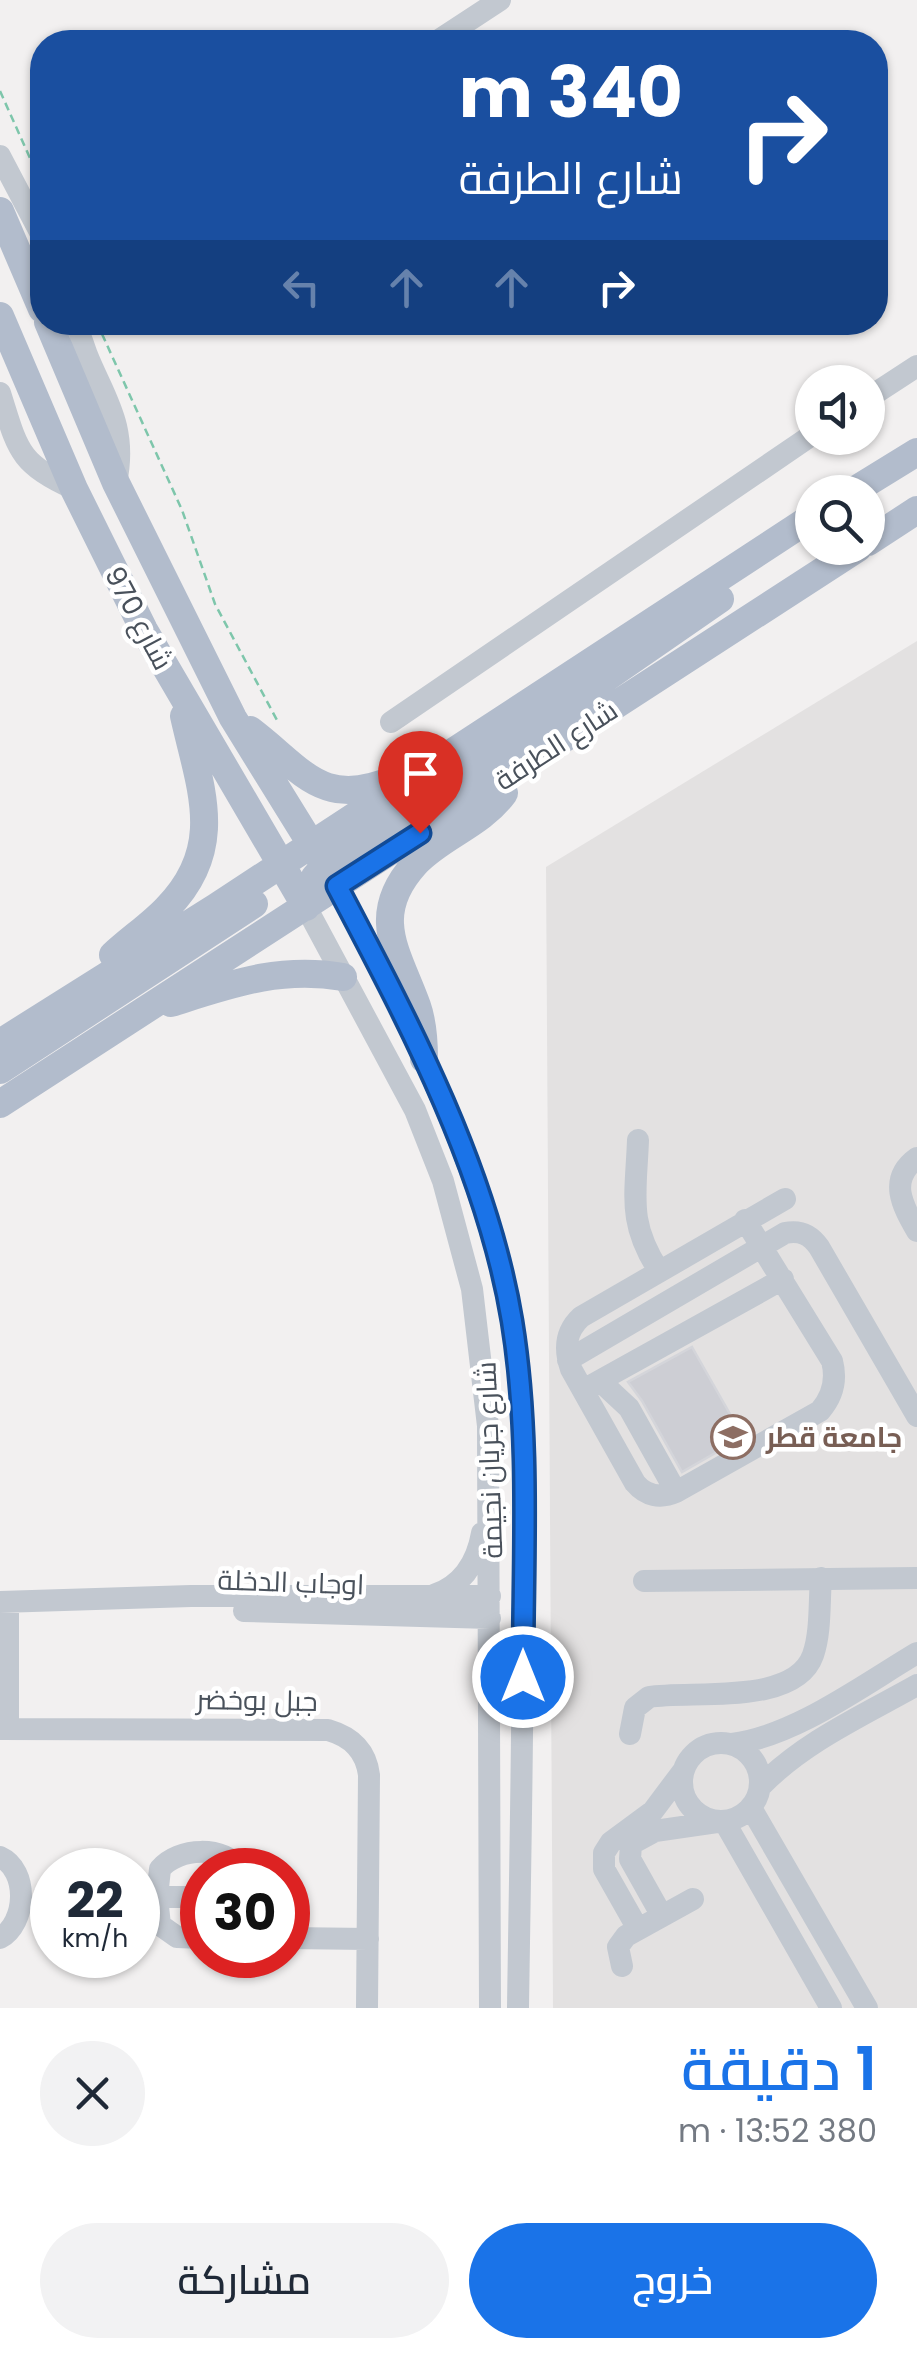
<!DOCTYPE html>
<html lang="ar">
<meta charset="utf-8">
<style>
body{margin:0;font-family:Poppins,Cairo,sans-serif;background:#f2f2f3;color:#1f2937;direction:rtl;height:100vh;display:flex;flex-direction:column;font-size:38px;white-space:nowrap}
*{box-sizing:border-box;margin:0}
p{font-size:32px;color:#747a83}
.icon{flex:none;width:55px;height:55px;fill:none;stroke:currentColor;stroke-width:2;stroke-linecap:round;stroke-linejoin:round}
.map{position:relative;height:2008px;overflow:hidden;direction:ltr}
.sheet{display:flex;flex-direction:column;background:#fff;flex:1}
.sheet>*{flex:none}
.top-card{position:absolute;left:30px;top:30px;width:858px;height:305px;border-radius:40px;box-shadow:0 2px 8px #0004;direction:rtl;background:#1a4fa0;color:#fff;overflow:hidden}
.fabs{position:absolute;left:795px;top:365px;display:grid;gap:20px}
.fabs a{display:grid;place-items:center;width:90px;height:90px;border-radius:50%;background:#fff;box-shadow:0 2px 8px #0004;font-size:50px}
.speed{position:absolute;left:30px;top:1848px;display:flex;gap:20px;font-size:50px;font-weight:700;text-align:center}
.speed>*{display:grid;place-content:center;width:130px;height:130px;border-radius:50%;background:#fff;box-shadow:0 2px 8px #0004;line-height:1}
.speed small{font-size:25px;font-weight:400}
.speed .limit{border:15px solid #d22;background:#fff;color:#111}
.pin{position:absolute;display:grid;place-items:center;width:85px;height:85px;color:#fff;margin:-102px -42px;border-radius:50% 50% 50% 0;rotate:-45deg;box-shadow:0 0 10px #0007}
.pin .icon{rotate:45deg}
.me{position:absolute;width:110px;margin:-55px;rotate:0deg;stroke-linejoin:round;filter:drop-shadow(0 0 8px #0008)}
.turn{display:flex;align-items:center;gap:35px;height:210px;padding:0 40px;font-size:45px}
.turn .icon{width:130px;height:130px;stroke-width:2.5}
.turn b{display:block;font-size:70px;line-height:85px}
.lanes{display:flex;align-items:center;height:95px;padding:0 40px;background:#0003;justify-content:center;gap:50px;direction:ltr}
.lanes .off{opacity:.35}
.round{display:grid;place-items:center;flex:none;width:105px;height:105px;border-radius:52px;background:#f2f2f3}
.summary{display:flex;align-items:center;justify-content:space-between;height:170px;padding:0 40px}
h1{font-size:60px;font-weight:600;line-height:75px;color:#1a73e8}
.button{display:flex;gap:20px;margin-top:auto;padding:20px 40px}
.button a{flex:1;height:115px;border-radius:60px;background:#1a73e8;color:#fff;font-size:40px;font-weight:600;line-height:115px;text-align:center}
.button a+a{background:#f2f2f3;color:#1f2937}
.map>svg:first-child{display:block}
.education{fill:#e3e1e1}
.building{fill:#cdced4;stroke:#d4d5da;stroke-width:2.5}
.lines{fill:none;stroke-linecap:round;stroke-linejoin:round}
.path{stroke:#7ec6ab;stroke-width:2.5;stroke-dasharray:8 5;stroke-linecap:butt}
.minor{stroke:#c2c8d0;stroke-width:22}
.major{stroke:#b2bccc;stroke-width:28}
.route-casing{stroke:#114b97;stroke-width:25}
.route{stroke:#1a73e8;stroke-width:18}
.labels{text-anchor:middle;stroke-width:9;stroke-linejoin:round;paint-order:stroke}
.street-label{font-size:28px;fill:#49515b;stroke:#fff}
.education-label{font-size:28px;font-weight:bold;fill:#785e54;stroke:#fff;text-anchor:start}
</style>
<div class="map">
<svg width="917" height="2008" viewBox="0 0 917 2008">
<rect width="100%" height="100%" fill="#f2f0f0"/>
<path class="education" d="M917,641V2008H553L546,867Z"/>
<path class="building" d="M692,1347L743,1437L682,1472L642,1401L628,1382Z
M52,1885V1933H50L36,1890Z"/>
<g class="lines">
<path class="path" d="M0,91L42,185
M102,334L182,510L215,604L278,722"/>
<path class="minor" d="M436,42L500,0
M0,156L42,236
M77,322C90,385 131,412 116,483
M0,393C18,450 18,463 74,489
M868,398L917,366
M391,722L812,435
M337,886C403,1013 471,1143 504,1283C528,1384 523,1489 523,1592C523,1731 520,1869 518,2008
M306,907L415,1110L443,1181L472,1289L488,1426L490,2008
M638,1140C636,1195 627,1222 659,1271
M917,1158C888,1179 902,1205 917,1231
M745,1220L832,1361C837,1380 833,1396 820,1411L676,1492C660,1499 646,1496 635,1483L571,1369C564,1349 565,1332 581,1317L785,1199
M568,1360L785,1233C800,1230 810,1234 819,1247L917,1416
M600,1381L629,1408L676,1492
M583,1390L783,1279
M644,1581L917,1578
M434,1595C463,1585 477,1562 482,1533
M0,1602L191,1596H490
M8,1602V1729
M244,1611L490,1618
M0,1729L328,1730C352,1737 366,1751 369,1775L367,2008
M630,1734L635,1708L649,1697C693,1690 795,1706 813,1655C821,1632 819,1603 821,1578
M682 1782a39 39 0 1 1 78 0a39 39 0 1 1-78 0Z
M732,1744C795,1736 863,1685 917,1653
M760,1787C803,1742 864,1715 917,1685
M751,1808L867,2008
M724,1821L831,2008
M0,1857C29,1870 27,1923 0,1938
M157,1897H202
M662,1916L630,1859L631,1844L655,1831L717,1822
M638,1929L604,1869V1853L611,1842L653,1811L683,1771
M202,1938L177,1937L160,1925L157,1897L160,1869C178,1847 225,1845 241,1870
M288,1938L368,1939
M622,1966L618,1947L626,1936L693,1899"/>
<path class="major" d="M0,211L42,309
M0,316L74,489L144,630L306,907
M48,322L116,483L233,718L337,886
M852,492L917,452
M868,542L917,510
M250,730C303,770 321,810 395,779
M315,877L325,866L483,763L720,599
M113,955C130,939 151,925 167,908C227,847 200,788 184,716
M171,1003C231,984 280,966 343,977
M0,1043L216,907L812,517
M424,1059C424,1041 423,1023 417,1006C398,953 368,916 415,864C441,836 481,825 504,793
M0,1070L254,904
M0,1104L858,548"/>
</g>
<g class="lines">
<g class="route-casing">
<path id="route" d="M420,833L337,886C408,1021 487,1169 512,1321C531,1438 523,1559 523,1677"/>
</g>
<use href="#route" class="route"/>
</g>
<defs>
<g id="university-ring" transform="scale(2.25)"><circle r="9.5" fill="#fff" stroke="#8d6e63" stroke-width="1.5"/><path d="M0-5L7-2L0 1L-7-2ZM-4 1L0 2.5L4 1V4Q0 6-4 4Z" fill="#8d6e63"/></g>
</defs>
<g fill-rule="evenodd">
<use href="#university-ring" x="733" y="1437"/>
</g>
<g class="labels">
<g class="street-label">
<text transform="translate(139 618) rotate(62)" y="10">شارع 970</text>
<text transform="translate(556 745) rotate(-33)" y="10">شارع الطرفة</text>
<text transform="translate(489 1460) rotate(-92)" y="10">شارع جريان نجيمة</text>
<text transform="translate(291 1582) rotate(2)" y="10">اوجاب الدخلة</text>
<text transform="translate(257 1700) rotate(1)" y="10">جبل بوخضر</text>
</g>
<g class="education-label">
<text x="766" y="1447">جامعة قطر</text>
</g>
</g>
</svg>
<div class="fabs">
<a><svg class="icon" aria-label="sound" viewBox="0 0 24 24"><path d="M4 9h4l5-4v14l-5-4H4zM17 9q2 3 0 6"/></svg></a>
<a><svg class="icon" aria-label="search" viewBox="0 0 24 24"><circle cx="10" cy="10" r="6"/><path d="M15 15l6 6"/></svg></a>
</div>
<div class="speed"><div>22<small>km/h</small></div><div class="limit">30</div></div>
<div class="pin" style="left:420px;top:833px;background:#d93025"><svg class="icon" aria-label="arrive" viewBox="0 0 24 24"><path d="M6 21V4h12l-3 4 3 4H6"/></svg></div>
<svg class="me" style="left:523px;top:1677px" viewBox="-20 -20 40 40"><circle r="17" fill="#1a73e8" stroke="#fff" stroke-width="3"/><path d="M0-11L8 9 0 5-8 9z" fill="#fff"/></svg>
<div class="top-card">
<div class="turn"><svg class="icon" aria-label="right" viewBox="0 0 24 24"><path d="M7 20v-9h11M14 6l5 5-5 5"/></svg><div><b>340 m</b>شارع الطرفة</div></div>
<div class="lanes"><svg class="icon off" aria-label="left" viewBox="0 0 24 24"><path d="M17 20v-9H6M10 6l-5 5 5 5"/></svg><svg class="icon off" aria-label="ahead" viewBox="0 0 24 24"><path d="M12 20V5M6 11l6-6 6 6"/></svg><svg class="icon off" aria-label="ahead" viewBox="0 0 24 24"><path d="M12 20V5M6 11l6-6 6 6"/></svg><svg class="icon" aria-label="right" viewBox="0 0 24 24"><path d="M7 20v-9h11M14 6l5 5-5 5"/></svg></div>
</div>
</div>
<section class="sheet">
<div class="summary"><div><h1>1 دقيقة</h1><p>380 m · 13:52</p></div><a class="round"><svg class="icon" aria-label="close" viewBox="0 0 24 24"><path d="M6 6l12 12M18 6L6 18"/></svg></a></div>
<div class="button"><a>خروج</a><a>مشاركة</a></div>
</section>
